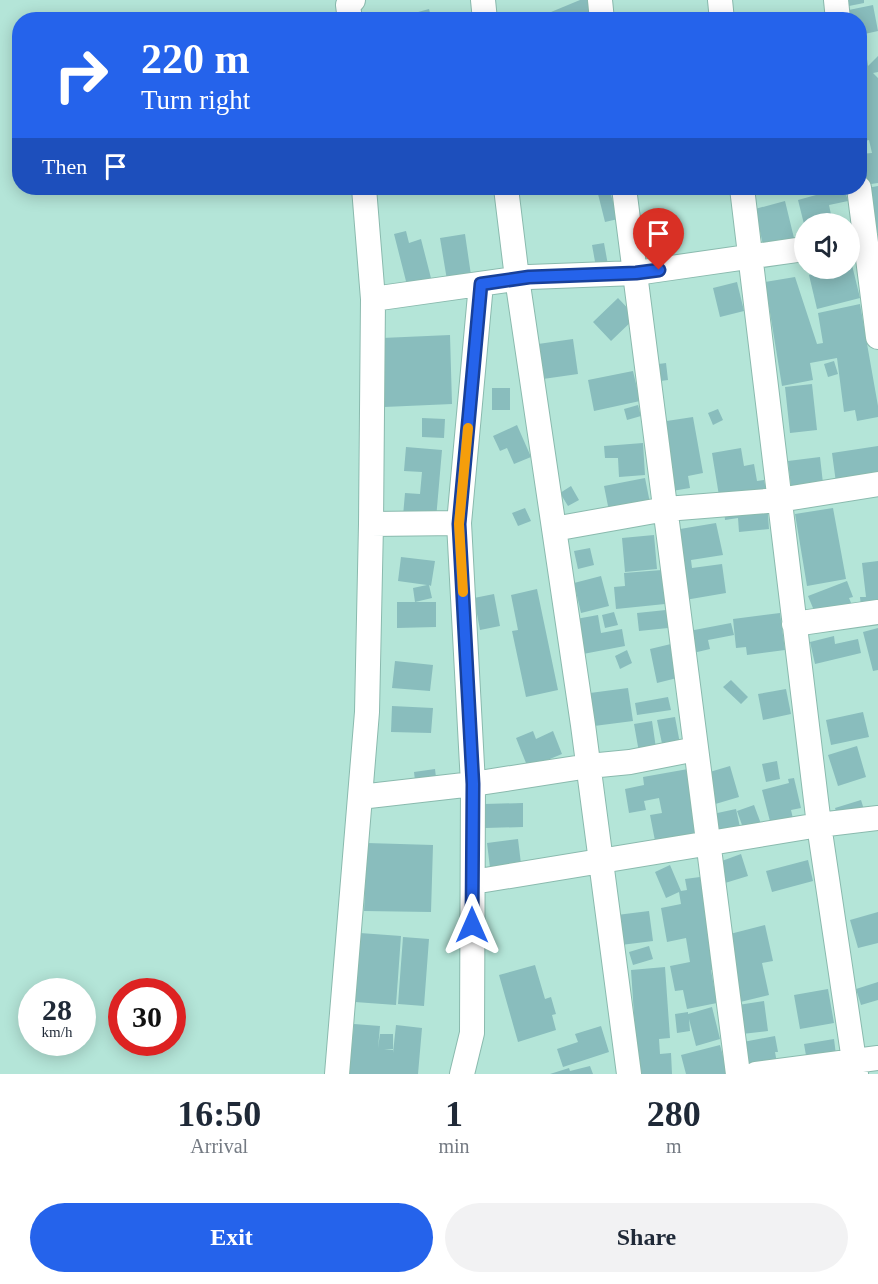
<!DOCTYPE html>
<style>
body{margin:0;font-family:"Times New Roman",serif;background:#f2f2f3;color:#1f2937;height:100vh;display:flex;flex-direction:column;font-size:22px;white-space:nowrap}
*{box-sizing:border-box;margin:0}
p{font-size:20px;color:#747a83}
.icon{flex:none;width:33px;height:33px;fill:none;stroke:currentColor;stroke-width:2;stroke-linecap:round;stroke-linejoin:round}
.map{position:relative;height:1074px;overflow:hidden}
.drawer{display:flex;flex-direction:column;background:#fff;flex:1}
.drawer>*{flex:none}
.banner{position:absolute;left:12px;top:12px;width:855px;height:183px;border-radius:24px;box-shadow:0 3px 15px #0003;background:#2563eb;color:#fff;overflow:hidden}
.buttons{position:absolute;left:794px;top:213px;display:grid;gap:12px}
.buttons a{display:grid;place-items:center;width:66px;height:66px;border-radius:50%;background:#fff;box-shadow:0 3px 15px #0003;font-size:30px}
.speed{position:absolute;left:18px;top:978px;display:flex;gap:12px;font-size:30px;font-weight:700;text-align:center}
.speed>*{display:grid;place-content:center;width:78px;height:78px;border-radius:50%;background:#fff;box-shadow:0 3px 15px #0003;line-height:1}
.speed small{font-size:15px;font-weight:400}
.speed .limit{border:9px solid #d22;background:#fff;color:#111}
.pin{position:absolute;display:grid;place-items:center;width:51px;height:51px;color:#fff;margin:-62px -26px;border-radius:50% 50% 50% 0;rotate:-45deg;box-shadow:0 0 6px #0007}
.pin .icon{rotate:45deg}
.me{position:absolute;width:66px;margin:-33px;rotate:0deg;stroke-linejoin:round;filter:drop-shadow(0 0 4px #0008)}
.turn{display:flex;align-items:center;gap:21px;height:126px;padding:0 30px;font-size:27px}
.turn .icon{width:78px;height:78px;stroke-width:2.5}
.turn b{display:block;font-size:42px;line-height:51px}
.then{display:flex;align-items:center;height:57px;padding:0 30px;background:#0003;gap:12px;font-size:22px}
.eta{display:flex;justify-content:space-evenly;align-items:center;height:102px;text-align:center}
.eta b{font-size:36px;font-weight:600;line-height:42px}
.primary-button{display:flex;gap:12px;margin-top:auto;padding:12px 30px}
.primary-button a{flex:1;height:69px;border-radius:36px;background:#2563eb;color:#fff;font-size:24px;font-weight:600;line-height:69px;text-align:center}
.primary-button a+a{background:#f2f2f3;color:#1f2937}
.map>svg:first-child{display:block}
.building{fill:#89bdbd}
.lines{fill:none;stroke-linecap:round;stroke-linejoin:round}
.minor-casing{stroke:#8abaae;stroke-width:26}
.minor{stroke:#fff;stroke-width:24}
.route-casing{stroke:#184099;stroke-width:15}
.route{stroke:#2563eb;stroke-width:10}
.slow{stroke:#f59e0b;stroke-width:10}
</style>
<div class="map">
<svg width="878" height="1074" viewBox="0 0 878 1074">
<rect width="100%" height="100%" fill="#b4e5d8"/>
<path class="building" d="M580,0H587L595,20H554L551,12Z
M843,0H864V3L844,7Z
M873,5L878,31L860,35V20H841L839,12Z
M429,9L432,20H393V19Z
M819,12L820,20H781V18Z
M866,52L868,66L878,56V72L873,73L878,78V183L871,184L864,177L860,154L872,153L869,140L860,142V53Z
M878,186V233L871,234L861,189Z
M392,188H409L393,192Z
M605,188H609L618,219L605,222L597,190Z
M814,188H844L848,201L829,205L833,224H804L798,200L816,195Z
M785,201L794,238L763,245L755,209Z
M406,231L409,243L421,239L433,286L409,293L394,234Z
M465,234L472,282L448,286L440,238Z
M604,243L608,265L596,267L592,245Z
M849,265H852L860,298L817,309L809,275L836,268H849Z
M795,277L817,344L823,343L818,313L860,304L878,406V417L857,421L855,410L844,412L837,358L810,363L813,380L782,386L765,282Z
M737,282L744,311L720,317L713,288Z
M618,298L636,317L611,341L593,322Z
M450,335L452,404L384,407L382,338Z
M573,339L578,374L543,379L538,344Z
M834,361L838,374L828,377L824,364Z
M666,363L668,380L653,382L651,365Z
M633,371L640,401L594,411L588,380Z
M812,384L817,430L790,433L785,387Z
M492,388H510V410H492Z
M638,405L641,416L627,420L624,409Z
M718,409L723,420L713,425L708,413Z
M693,417L703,473L688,476L690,488L672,491L660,422Z
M422,418L445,419L444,438L422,437Z
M517,425L531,457L514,464L507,448L500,451L493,436Z
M643,443L645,475L619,477L618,458H605L604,446Z
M878,446V484L837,490L832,453Z
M406,447L442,450L436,519L403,516L405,493L420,494L422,472L404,471Z
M741,448L744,466L754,464L757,481L764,480L767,494L720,502L712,453Z
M820,457L824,492L792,496L788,461Z
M645,478L651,508L610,516L604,486Z
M571,486L579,500L568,506L560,493Z
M767,503L769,529L739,532L738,518L725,520L724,508Z
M525,508L531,521L518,526L512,513Z
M833,508L846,579L807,586L795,514Z
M716,523L723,555L691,560L692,568L722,564L726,593L685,600L674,530Z
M654,535L657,569L625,572L622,538Z
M590,548L594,565L578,569L574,551Z
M401,557L435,561L431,586L429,585L432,598L415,602L413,588L427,585L398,581Z
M878,561V614L862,616L860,597H866L862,563Z
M662,570L665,604L616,609L614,587L625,586L624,573Z
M601,576L609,606L581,613L574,583Z
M847,581L853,597L849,598L855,612L820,625L808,596Z
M537,589L558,690L526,697L512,631L518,630L511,595Z
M494,594L500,626L480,630L474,598Z
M397,602H436V627L397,628Z
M666,610L668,628L639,631L637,613Z
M614,612L618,625L605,628L602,615Z
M780,613L785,650L747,655L746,647L736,648L733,619Z
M598,615L601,633L622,629L625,646L583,654L576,619Z
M731,623L734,635L708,640L710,649L693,653L689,631Z
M878,628V670L873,671L863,632Z
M834,636L835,644L858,639L861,653L815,664L810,642Z
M671,644L677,678L657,683L650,649Z
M627,650L632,663L620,669L615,656Z
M395,661L433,665L430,691L392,688Z
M731,680L748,697L741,704L723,687Z
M628,688L633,721L594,726L590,693Z
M786,689L791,714L763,720L758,694Z
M668,697L671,710L637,715L635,703Z
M392,706L433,708L431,733L391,732Z
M863,712L869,737L831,745L826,720Z
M675,717L681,749L664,753L657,720Z
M652,721L657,755L640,758L634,724Z
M533,731L536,739L553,731L562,754L528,768L516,738Z
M857,746L866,777L838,786L828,755Z
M777,761L780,779L766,782L762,764Z
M730,766L739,797L712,805L703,774Z
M435,769L437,786L416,789L414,772Z
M688,769L700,843L657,851L650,815L662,813L659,798L644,801L646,810L629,813L625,789L644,785L643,777Z
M794,778L801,808L791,810L795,827L773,833L762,790L789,783L788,779Z
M861,800L866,816L840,824L835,808Z
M523,803V827L485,828L484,804Z
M754,805L764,832L747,839L737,811Z
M736,809L742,836L714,842L708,815Z
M518,839L522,872L491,876L487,843Z
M367,843L433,845L431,912L364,911Z
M741,854L748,876L725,883L719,862Z
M808,860L813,881L772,892L766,871Z
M670,865L681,891L687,890L685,879L700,877L717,969L711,970L717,1003L687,1009L683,990L675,991L670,966L690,962L686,938L667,942L661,908L681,904L679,892L666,898L655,872Z
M649,911L653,941L621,945L617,915Z
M878,912V943L858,948L850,920Z
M765,925L773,961L762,963L769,995L736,1003L726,935Z
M360,933L401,936L396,1005L355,1002Z
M403,937L429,939L424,1006L398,1004Z
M649,946L653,959L633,965L629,952Z
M535,965L545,999L551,997L556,1014L552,1015L556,1030L518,1042L499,975Z
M665,967L670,1038L659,1039L660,1054L671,1053L672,1074H638L631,970Z
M878,982V1000L861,1005L856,989Z
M828,989L834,1023L800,1029L794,995Z
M764,1001L768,1031L742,1034L738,1005Z
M712,1007L720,1039L696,1046L689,1019L690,1031L677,1033L675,1014L688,1012V1014Z
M354,1024L380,1026L378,1048L380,1034H393V1049H384L393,1050V1053L396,1025L422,1028L418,1074H349Z
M601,1026L609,1052L563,1067L557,1049L578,1042L575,1034Z
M775,1036L778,1052H775L778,1069L749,1074L743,1042Z
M834,1039L837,1063L808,1067L804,1044Z
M720,1045L728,1074H686L681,1055Z
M590,1066L593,1074H550L569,1068L570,1071Z"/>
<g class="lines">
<g class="minor-casing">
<path id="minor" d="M483,0L485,20
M600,0L602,20
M720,0L722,20
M836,0L838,20
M350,20L348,5L353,0
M506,188L517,278L583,725L629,1074
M624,188L738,1074
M742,188L819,825L856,1074
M859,188L878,337
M373,299L529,277L636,273L804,249
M371,524L459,523
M554,529L666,509L779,500L878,484
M794,624L878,612
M360,797L473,784L589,766L630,762L696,749
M473,882L819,825L878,818
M337,1074L367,712L371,524L373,299L364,188
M462,1074L472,1033L473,784L459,523L481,284
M756,1074L878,1058"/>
</g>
<use href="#minor" class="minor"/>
</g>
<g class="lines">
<g class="route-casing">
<path id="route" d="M472,925L473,784L459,524L481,284L529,277L636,273L659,270"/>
</g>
<use href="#route" class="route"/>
<path class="slow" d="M463,592L459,524L468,428"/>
</g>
</svg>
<div class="buttons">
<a><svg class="icon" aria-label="sound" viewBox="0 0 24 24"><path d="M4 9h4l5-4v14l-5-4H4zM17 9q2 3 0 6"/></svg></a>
</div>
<div class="speed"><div>28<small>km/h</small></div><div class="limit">30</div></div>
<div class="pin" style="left:659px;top:270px;background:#d93025"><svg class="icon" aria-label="arrive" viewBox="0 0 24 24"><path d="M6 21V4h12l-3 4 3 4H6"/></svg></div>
<svg class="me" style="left:472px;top:925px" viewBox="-20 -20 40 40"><path d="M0-17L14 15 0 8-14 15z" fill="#2563eb" stroke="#fff" stroke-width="4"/></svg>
<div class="banner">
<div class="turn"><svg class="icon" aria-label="right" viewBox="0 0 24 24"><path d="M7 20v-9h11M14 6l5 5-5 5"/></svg><div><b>220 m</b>Turn right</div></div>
<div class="then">Then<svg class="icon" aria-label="arrive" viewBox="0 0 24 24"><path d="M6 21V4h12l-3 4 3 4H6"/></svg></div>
</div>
</div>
<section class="drawer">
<div class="eta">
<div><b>16:50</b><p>Arrival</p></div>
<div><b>1</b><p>min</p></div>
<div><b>280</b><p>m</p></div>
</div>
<div class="primary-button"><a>Exit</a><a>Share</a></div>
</section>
